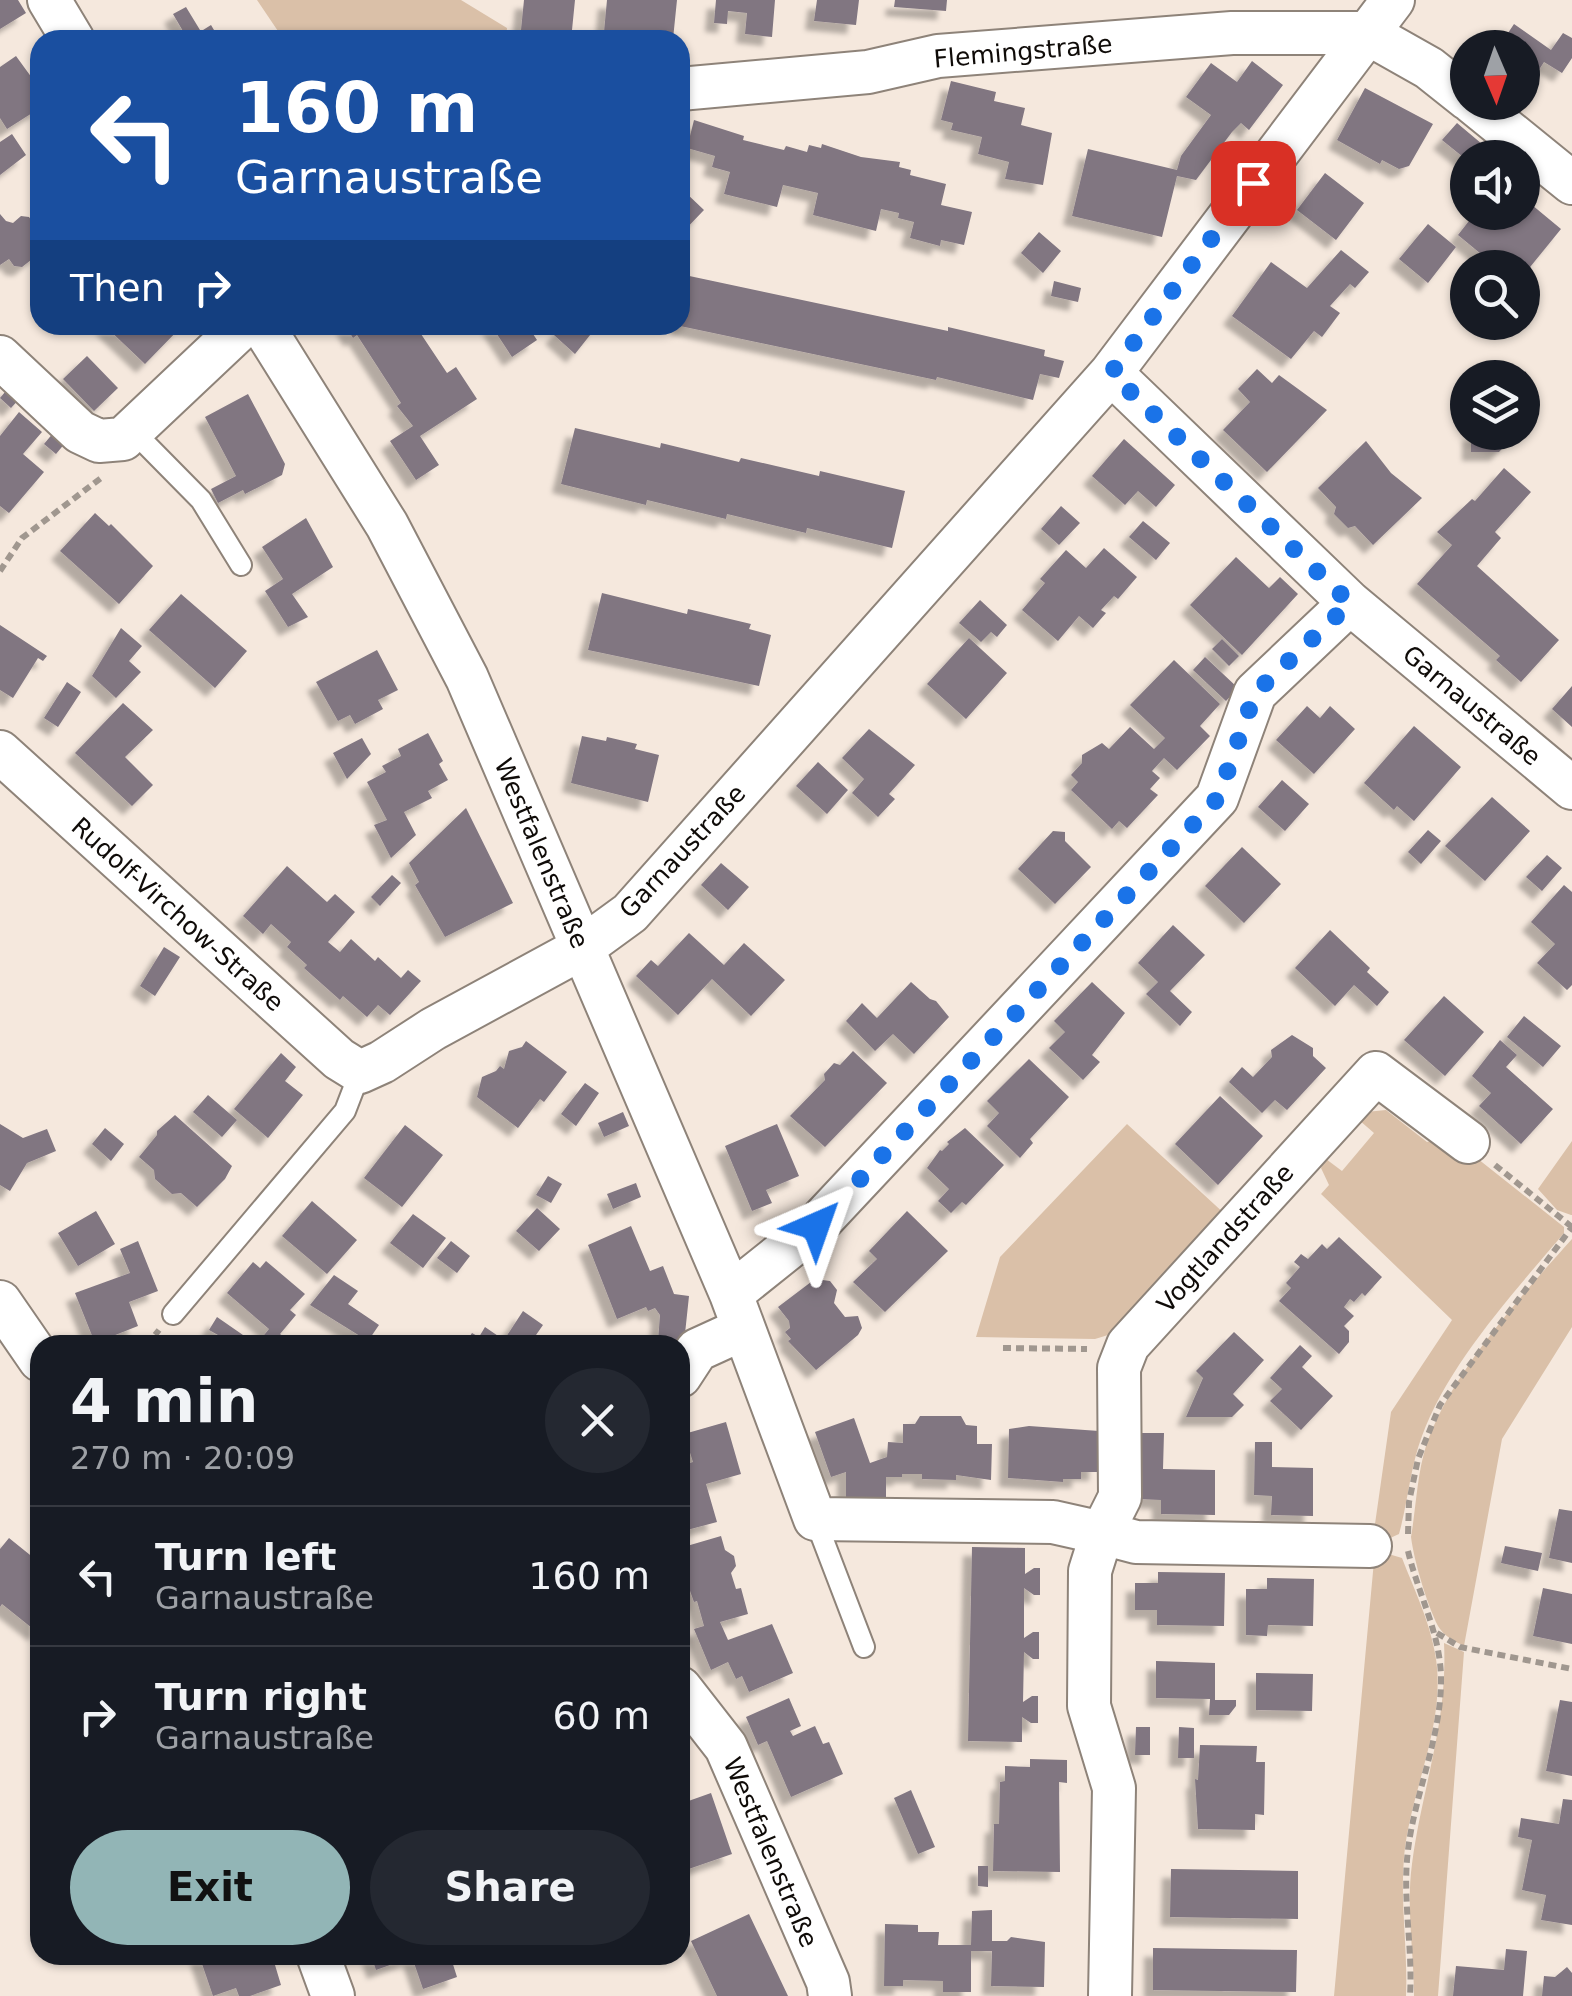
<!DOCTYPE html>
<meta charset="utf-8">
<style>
body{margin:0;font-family:"DejaVu Sans",sans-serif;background:#242831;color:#f1f3f6;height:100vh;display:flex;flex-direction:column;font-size:38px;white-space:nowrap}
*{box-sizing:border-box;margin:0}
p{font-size:32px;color:#9ea1a6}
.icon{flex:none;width:55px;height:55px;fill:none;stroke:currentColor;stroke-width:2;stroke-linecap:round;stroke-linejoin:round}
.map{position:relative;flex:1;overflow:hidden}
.drawer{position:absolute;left:30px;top:1335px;width:660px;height:630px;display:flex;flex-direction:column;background:#171b24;border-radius:30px;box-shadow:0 2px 8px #0004}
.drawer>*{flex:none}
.guide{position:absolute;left:30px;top:30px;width:660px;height:305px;border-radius:30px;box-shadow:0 2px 8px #0004;background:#1a4fa0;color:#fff;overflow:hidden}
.needle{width:65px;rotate:178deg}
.buttons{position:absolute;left:1450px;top:30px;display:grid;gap:20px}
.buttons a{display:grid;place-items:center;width:90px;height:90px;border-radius:50%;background:#171b24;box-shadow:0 2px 8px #0004;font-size:50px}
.pin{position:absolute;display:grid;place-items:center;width:85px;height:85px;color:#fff;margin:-42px;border-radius:20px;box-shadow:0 5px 15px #0006}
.me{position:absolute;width:110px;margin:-55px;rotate:43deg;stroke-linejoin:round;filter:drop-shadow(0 0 8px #0008)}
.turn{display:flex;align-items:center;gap:35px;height:210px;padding:0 40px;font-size:45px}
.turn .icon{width:130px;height:130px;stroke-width:2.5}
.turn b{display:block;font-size:70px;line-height:85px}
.then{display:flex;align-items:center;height:95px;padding:0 40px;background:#0003;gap:20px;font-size:38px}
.round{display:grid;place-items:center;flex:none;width:105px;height:105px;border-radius:52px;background:#242831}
.head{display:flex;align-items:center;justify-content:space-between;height:170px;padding:0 40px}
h1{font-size:60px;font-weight:600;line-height:75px}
.button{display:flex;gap:20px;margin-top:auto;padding:20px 40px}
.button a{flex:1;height:115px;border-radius:60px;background:#92b5b6;color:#111;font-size:40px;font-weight:600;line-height:115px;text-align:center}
.button a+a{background:#242831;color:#f1f3f6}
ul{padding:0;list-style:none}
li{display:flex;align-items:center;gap:30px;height:140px;padding:0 40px;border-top:2px solid #363941}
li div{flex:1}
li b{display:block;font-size:38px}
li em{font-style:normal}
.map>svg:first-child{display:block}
.green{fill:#dac0a8}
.building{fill:#817681;filter:url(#shadow)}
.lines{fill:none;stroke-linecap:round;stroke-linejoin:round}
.lane-casing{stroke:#8e8379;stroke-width:24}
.street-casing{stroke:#8e8379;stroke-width:46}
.path{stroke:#a0978f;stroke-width:6;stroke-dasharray:8 5;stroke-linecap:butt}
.lane{stroke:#fff;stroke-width:20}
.street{stroke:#fff;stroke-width:42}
.route{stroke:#1a73e8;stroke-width:18;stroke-dasharray:0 32.4}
.labels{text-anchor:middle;stroke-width:8;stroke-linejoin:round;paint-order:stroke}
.street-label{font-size:25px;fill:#0f0b08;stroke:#fff}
</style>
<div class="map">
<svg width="1572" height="1996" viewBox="0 0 1572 1996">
<defs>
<filter id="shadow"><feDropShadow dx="-9" dy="9" stdDeviation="2.5" flood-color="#0004"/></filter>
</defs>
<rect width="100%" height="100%" fill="#f5e8dd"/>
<path class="green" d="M257,0H461L507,28L506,40H284Z
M1386,1110L1427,1142L1449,1136L1564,1227V1233C1515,1291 1448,1364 1422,1436C1410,1468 1408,1502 1399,1534L1388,1539L1373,1538L1391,1412L1452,1320L1321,1194L1329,1185L1321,1168L1326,1159L1342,1171L1374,1133L1359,1120L1366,1112Z
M1127,1124L1227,1216L1118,1332L1095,1339L976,1337L1000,1257Z
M1572,1141V1215H1571L1557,1210L1538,1189Z
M1572,1239V1327L1502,1439L1464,1646C1454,1641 1444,1636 1438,1626C1427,1604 1414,1561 1411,1537C1416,1508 1417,1475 1426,1446C1450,1374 1522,1295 1572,1239Z
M1375,1550L1402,1558C1414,1589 1429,1620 1435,1653C1448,1722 1410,1790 1404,1857C1400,1904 1408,1950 1406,1996H1334Z
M1444,1643L1464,1652L1438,1996H1414C1414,1952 1406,1908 1412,1864C1422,1787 1448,1724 1444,1643Z"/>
<path class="building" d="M0,0H18L26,13L0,29Z
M524,0H575L571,40H520Z
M607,0H677L673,39L604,32Z
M716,0H775L772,37L745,34L747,13L728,11L727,24L714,23Z
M817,0H859L856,25L814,21Z
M895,0H947L946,11L894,7Z
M186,7L200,30L187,38L173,14Z
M1514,24L1551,50L1563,33L1572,38V58L1562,73L1544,62L1531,82L1522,76V48H1498Z
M211,25L220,40H187Z
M16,56L40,89V108L7,129L0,118V67Z
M1252,61L1283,85L1249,130L1241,123L1232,132L1196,180L1177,176L1162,237L1072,216L1088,149L1177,170L1181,156L1211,115L1186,97L1211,63L1237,82Z
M951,81L996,92L994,101L1025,108L1021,125L1052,133L1043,185L1005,179L1009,162L978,154L982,137L951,130L953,123L941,120Z
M1365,88L1433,124L1409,166L1399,169L1382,160L1380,164L1337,140Z
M694,120L744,136L743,140L784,150L786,146L807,152L809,145L821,148L822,144L861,157L900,162L899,167L911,170L910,175L946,184L941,205L972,212L964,245L941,240L940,246L910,238L914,222L898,218L899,213L881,209L876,231L813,215L818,193L783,185L777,207L724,194L730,172L712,167L715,156L687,148Z
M1457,123L1482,144L1468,161L1442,140Z
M12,134L26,155L0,175V142Z
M1325,173L1364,203L1336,240L1297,210Z
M685,192L704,210L680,235V197Z
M1526,200L1561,229L1522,277V268H1498L1458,235L1476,212H1499L1509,221L1516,212H1522Z
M0,214L6,221L13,223L21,216L29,217L40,232V253L22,267L14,266L9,259L0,265Z
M1428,224L1456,247L1428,283L1399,259Z
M1039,232L1061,251L1043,273L1021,253Z
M1341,250L1369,272L1355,288L1350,284L1330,306L1340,313L1322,337L1314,331L1291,359L1232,316L1271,262L1307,288Z
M680,274L948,331V327L1045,350L1044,356L1064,361L1059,378L1040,374L1033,400L937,377L936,380L680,326Z
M1054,281L1081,288L1078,302L1051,296Z
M104,325H183L145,364Z
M345,325H415L447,373L456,367L477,399L420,436L439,465L416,480L390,441L413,426L397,406L401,403L357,335L353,338Z
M491,325H527L537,340L512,357Z
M564,325H598L575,354L554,335Z
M87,356L118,388L94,411L63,379Z
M1257,369L1272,383L1279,375L1327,410L1267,472L1223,430L1250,402L1238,389Z
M10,386L22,396L11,408L0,398Z
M248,394L285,464L282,475L245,494L243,490L218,503L211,489L236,476L205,417Z
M19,412L42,432L23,454L44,472L9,513L0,506V436Z
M575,428L660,448L661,443L739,462L741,458L819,476L820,471L905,491L892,548L807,528L806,533L727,514L726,519L647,500L646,505L561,484Z
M54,432L66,442L56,454L44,444Z
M1471,432H1507L1512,438L1499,452H1471Z
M1124,439L1175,485L1156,507L1138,491L1125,505L1092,476Z
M1366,441L1391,473L1422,498L1373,545L1355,526L1348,528L1334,514L1336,507L1318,488Z
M1504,468L1531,492L1495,532L1501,538L1477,566L1559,640L1521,682L1496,660L1500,656L1417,584L1452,545L1437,532L1472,499L1475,501Z
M1061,506L1080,523L1059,545L1041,529Z
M95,513L109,526L111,524L153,566L119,604L60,551Z
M306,518L333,567L292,594L308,617L288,627L265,591L283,579L262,547Z
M1143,521L1170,543L1156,560L1129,537Z
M1104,548L1137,577L1118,599L1114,596L1101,610L1106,613L1093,628L1079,616L1058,641L1022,610L1045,583L1040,579L1066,550L1086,568Z
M1236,557L1269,588L1280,577L1298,594L1242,655L1190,605Z
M602,593L687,614L688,609L751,624L749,629L771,635L759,686L588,650Z
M181,594L247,651L215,688L149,630Z
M980,600L1007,625L997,637L991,632L981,642L959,623Z
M0,625L47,656L43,661L38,658L13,698L0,690Z
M121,628L142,646L129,661L141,672L116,698L92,676Z
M969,638L1007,673L966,719L927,684Z
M1222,639L1239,656L1229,666L1212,649Z
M377,650L398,690L378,700L383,709L355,724L350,715L338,721L316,682Z
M1205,657L1238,688L1226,701L1193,670Z
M1174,660L1220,704L1200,726L1210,736L1177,770L1164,758L1152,771L1160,778L1150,789L1158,795L1127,828L1119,821L1112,829L1071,790L1078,782L1071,775L1082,763V755L1102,743L1109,749L1130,727L1154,749L1165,738L1130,705Z
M67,682L81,692L58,727L44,718Z
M1572,686V727L1552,709Z
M123,703L153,730L125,757L153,785L132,806L75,753Z
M1307,706L1320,718L1330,706L1355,729L1314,774L1276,740Z
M1414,726L1461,767L1414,821L1397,806L1394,810L1364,783Z
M869,729L915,765L889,794L895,799L878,817L852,793L864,779L842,758Z
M428,733L443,761L439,764L448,780L428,791L432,798L404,812L416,835L391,858L374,825L387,820L367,782L386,772L382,766L401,756L398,749Z
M582,736L606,741L607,737L637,744L635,749L659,755L648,802L571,783Z
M362,738L371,754L347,779L333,753Z
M818,762L848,790L827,814L796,786Z
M1282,780L1309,804L1285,831L1258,807Z
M1492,797L1530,831L1485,881L1445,846Z
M466,808L513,903L445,937L415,885L419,882L409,863Z
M1428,830L1441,841L1421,864L1408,852Z
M1053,831L1065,832V841L1091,867L1055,904L1018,869Z
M1242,847L1281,884L1244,923L1205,886Z
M1547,855L1562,868L1542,891L1526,877Z
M721,863L749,887L728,910L701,885Z
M287,866L327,902L335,894L355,912L328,942L340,952L351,939L375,961L378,957L401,978L408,970L421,981L390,1015L378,1005L367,1017L343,996L340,1000L304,968L307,965L287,947L291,942L271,924L263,934L243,916Z
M392,875L401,883L380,906L371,897Z
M1564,885L1572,892V985L1567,990L1537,963L1555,944L1531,922Z
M1173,925L1205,955L1170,991L1192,1012L1180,1026L1146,994L1158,982L1138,963Z
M1330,930L1370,968L1367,972L1389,992L1377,1006L1354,985L1335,1006L1295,968Z
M689,933L724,965L744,943L785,980L751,1016L712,979L678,1015L636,976L651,960L658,966Z
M164,947L180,957L155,996L140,986Z
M911,982L930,999L936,1001L949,1017L914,1054L893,1034L875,1051L846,1021L862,1003L877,1018Z
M1092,982L1125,1013L1092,1055L1100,1062L1083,1080L1049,1048L1065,1032L1054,1021Z
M1444,996L1484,1032L1445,1076L1404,1040Z
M1524,1016L1561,1046L1543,1067L1507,1037Z
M1292,1035L1313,1048V1056L1326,1068L1287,1110L1275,1100L1262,1113L1229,1082L1242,1067L1253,1077L1272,1057L1271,1050Z
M1500,1040L1517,1055L1506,1067L1553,1109L1521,1144L1479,1106L1491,1093L1472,1076Z
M526,1041L567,1072L544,1102L540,1099L518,1128L477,1097L482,1077L496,1071L500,1066L504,1069L509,1051L522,1047Z
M853,1051L887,1083L825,1147L790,1116L825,1080L824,1074L834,1063L840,1065Z
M281,1053L296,1067L285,1081L303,1095L268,1138L234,1109Z
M1029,1059L1069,1097L1030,1139L1033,1143L1020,1158L987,1126L999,1113L987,1101Z
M585,1083L599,1093L576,1126L561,1114Z
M208,1095L237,1120L222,1137L193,1112Z
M1220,1096L1263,1136L1218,1185L1175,1144Z
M623,1112L629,1126L604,1137L598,1123Z
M175,1115L232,1166L225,1179L197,1207L181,1193L172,1194L155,1179L154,1170L139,1157L157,1135V1131Z
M0,1124L23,1138L47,1129L56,1151L27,1163L10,1191L0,1185Z
M777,1124L799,1176L766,1190L772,1203L752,1211L725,1146Z
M405,1125L443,1155L402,1207L364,1178Z
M105,1128L124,1144L111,1161L92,1144Z
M965,1128L1004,1165L966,1205L962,1202L951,1213L938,1201L949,1189L927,1168L940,1150L942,1151L949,1144L947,1142Z
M548,1176L562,1184L551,1203L536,1195Z
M636,1183L641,1197L613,1209L607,1194Z
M312,1201L357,1240L327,1274L282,1236Z
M537,1208L560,1229L539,1251L516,1231Z
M96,1211L115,1244L78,1266L58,1233Z
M907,1211L948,1251L885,1312L853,1282L877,1259L869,1251Z
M413,1214L446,1238L423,1268L390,1243Z
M631,1226L650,1271L663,1266L674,1294L689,1296L684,1343L658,1341L660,1315L655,1308L648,1311L646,1307L617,1319L588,1245Z
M1339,1237L1382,1277L1365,1296L1362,1293L1354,1302L1350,1299L1344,1307L1354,1316L1344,1326L1349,1331V1342L1339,1354L1279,1301L1291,1288L1286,1283L1300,1267L1294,1262L1301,1254L1308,1259L1322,1244L1327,1249Z
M138,1241L158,1291L129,1302L138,1326L95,1343L75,1293L130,1273L120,1249Z
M451,1241L470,1256L457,1273L437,1258Z
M266,1261L305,1294L290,1310L296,1315L280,1334L293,1345H256L269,1329L227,1293L253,1262L260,1268Z
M334,1275L358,1291L348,1304L379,1325L368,1341L310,1305Z
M815,1279L830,1281L837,1290L834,1303L845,1317L858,1316L862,1328L858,1335L816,1370L788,1341L791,1339L785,1332L790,1328L789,1321L778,1307Z
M523,1311L543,1325L529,1345H464L472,1333L479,1337L485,1327L504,1340Z
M217,1317L243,1335L236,1345L209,1330Z
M1234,1332L1264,1360L1233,1394L1244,1405L1232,1417H1186L1203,1378L1196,1371Z
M1300,1345L1312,1356L1302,1367L1333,1396L1301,1430L1270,1401L1282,1389L1270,1378Z
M920,1416H961L966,1425L977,1426V1444H992L991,1480L956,1475V1480L922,1479V1474H902V1477H886V1497H846V1472L831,1477L815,1432L854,1418L870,1463L887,1457L888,1442L903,1443V1424H915Z
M726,1422L741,1474L706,1484L717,1522L687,1530L680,1504V1466L693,1462L684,1434Z
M1029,1426L1099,1431L1098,1472H1081V1479H1063V1482L1008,1478L1009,1429Z
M1140,1433H1164L1163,1469L1215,1470V1515L1161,1514V1500L1139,1499Z
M1255,1442H1272V1467L1313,1468V1516L1271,1515L1272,1496L1254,1495Z
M1559,1509L1572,1511V1563L1549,1558Z
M721,1536L725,1550L734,1556L736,1566L731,1573L736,1589L741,1588L748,1614L720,1622L728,1640L772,1624L793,1673L749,1692L742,1676L736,1679L728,1662L711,1670L694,1629L704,1626L697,1601L694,1602L689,1588H686L680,1568L683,1563L680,1548Z
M9,1538L40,1563V1628L37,1632L2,1604L0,1607V1549Z
M1505,1546L1542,1553L1538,1571L1501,1563Z
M972,1547L1025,1548V1574L1034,1568H1040V1595H1034L1024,1588V1638L1033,1632H1039V1659H1033L1024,1652L1023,1702L1032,1696H1038V1723H1031L1022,1717V1742L968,1741Z
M1158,1572L1225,1573L1224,1626L1157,1625V1610H1135V1583H1158Z
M1267,1578L1314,1579L1313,1626L1268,1625L1267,1636L1246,1635V1589H1267Z
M1543,1588L1572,1594V1644L1533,1636Z
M1156,1661L1215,1663V1700H1236V1706L1229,1715H1209L1210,1699L1156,1698Z
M1256,1673L1313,1674L1312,1711L1256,1710Z
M789,1698L801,1726L790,1731L793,1736L815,1726L823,1744L829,1742L843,1774L791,1797L767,1741L758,1745L746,1717Z
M1560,1700L1572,1702V1776L1546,1771Z
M1136,1727H1150V1755H1135Z
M1179,1727L1194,1728V1758H1178Z
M1200,1745L1257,1746L1256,1762H1265L1264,1815L1255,1814V1830L1198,1829L1195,1779L1198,1780Z
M1030,1759L1067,1760V1783L1059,1782L1060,1872L993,1871L994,1824H999L1000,1782L1005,1781V1766L1030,1767Z
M911,1790L935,1847L918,1854L894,1798Z
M711,1793L732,1854L680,1872V1804Z
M1563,1799L1572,1800V1925L1541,1920L1546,1895L1522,1890L1532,1840L1518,1837L1521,1818L1559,1824Z
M978,1866H988V1887L978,1886Z
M1171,1869L1298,1871V1919L1170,1917Z
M992,1910V1941H1007L1011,1937L1045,1942L1044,1987L991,1986L992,1951H971V1992H943V1981L903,1980V1986H884L885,1924L918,1925V1932H939L938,1945H971L972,1911Z
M749,1914L788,1996H717L691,1941Z
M1153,1948L1297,1950L1296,1992L1153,1990Z
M1506,1949L1527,1951L1523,1996H1453L1456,1966L1504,1970Z
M199,1955H272L281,1985L250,1996H239L236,1988L213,1996Z
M371,1955H450L457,1977L423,1989L412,1957L376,1970Z
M1567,1967L1572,1973V1996H1542L1544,1976L1555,1977Z"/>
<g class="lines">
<g class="lane-casing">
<path id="lane" d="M132,430L201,500L241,565
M173,1314L345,1111L360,1072
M815,1519L864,1647"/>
</g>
<g class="street-casing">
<path id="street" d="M49,0L73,40
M680,89L868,72L938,56L1232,33H1367L1429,68L1468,99
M1472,102L1572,183
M262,325L387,525L467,678L731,1294L815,1519L1053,1522L1102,1533L1090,1571L1089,1706L1114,1788L1110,1996
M0,357L80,432L99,441L123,439L244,325
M1111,373L1350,603L1572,788
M0,752L339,1059L360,1072L382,1062L433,1029L582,948L630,913L1111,373L1393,0
M731,1294L816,1226L1217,798L1255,693L1350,603
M0,1302L40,1360
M680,1376L697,1350L743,1329
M1370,1546L1136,1542L1102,1533L1120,1497L1119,1368L1128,1345L1376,1073L1468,1142
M680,1688L726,1747L828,1982L830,1996
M318,1955L333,1996"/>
</g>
<path class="path" d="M457,40L464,36L476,40
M0,571L22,538L101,478
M1495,1165L1572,1227
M147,1345L159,1330
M1003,1348L1087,1349
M1408,1534L1409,1502L1418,1459L1440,1405L1572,1227
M1408,1551C1418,1594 1440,1632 1441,1677C1442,1736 1415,1792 1408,1850C1402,1899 1413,1947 1410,1996
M1437,1633L1460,1647L1572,1669"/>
<use href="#lane" class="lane"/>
<use href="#street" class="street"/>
</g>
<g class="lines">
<path class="route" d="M816,1226L1218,798L1255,693L1350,603L1111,373L1253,183"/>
</g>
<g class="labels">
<g class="street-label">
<text transform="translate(1023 51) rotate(-5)" y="9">Flemingstraße</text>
<text transform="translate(1472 705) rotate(40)" y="9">Garnaustraße</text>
<text transform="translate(682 851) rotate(-47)" y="9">Garnaustraße</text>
<text transform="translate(542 853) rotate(67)" y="9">Westfalenstraße</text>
<text transform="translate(178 914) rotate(42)" y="9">Rudolf-Virchow-Straße</text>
<text transform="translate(1225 1238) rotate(-48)" y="9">Vogtlandstraße</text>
<text transform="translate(771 1852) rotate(67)" y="9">Westfalenstraße</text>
</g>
</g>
</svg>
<div class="buttons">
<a><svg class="needle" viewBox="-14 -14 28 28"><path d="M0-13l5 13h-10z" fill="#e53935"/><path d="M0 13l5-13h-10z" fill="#9ea1a6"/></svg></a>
<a><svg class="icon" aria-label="sound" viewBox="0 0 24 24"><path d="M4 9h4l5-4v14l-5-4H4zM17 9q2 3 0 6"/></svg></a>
<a><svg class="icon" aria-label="search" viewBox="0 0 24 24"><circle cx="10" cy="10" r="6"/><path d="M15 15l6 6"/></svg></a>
<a><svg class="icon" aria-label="layers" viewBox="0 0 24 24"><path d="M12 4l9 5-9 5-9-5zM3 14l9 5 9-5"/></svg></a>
</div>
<div class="pin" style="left:1253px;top:183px;background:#d93025"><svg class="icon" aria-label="arrive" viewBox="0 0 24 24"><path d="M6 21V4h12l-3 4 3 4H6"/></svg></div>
<svg class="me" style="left:816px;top:1226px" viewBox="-20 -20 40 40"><path d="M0-17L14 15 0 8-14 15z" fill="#1a73e8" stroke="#fff" stroke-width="4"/></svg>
<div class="guide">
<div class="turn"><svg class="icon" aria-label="left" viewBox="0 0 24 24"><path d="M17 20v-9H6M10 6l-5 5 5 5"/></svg><div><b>160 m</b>Garnaustraße</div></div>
<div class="then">Then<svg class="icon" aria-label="right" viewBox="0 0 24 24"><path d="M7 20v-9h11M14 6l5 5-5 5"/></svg></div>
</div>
<section class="drawer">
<div class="head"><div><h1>4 min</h1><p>270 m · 20:09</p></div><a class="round"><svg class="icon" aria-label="close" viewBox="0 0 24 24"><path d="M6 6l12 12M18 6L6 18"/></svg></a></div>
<ul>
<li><svg class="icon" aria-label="left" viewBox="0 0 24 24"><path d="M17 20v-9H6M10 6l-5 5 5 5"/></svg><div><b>Turn left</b><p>Garnaustraße</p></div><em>160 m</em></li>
<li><svg class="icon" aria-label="right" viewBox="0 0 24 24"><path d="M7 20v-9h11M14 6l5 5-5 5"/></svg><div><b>Turn right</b><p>Garnaustraße</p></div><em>60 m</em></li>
</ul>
<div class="button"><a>Exit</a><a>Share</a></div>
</section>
</div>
